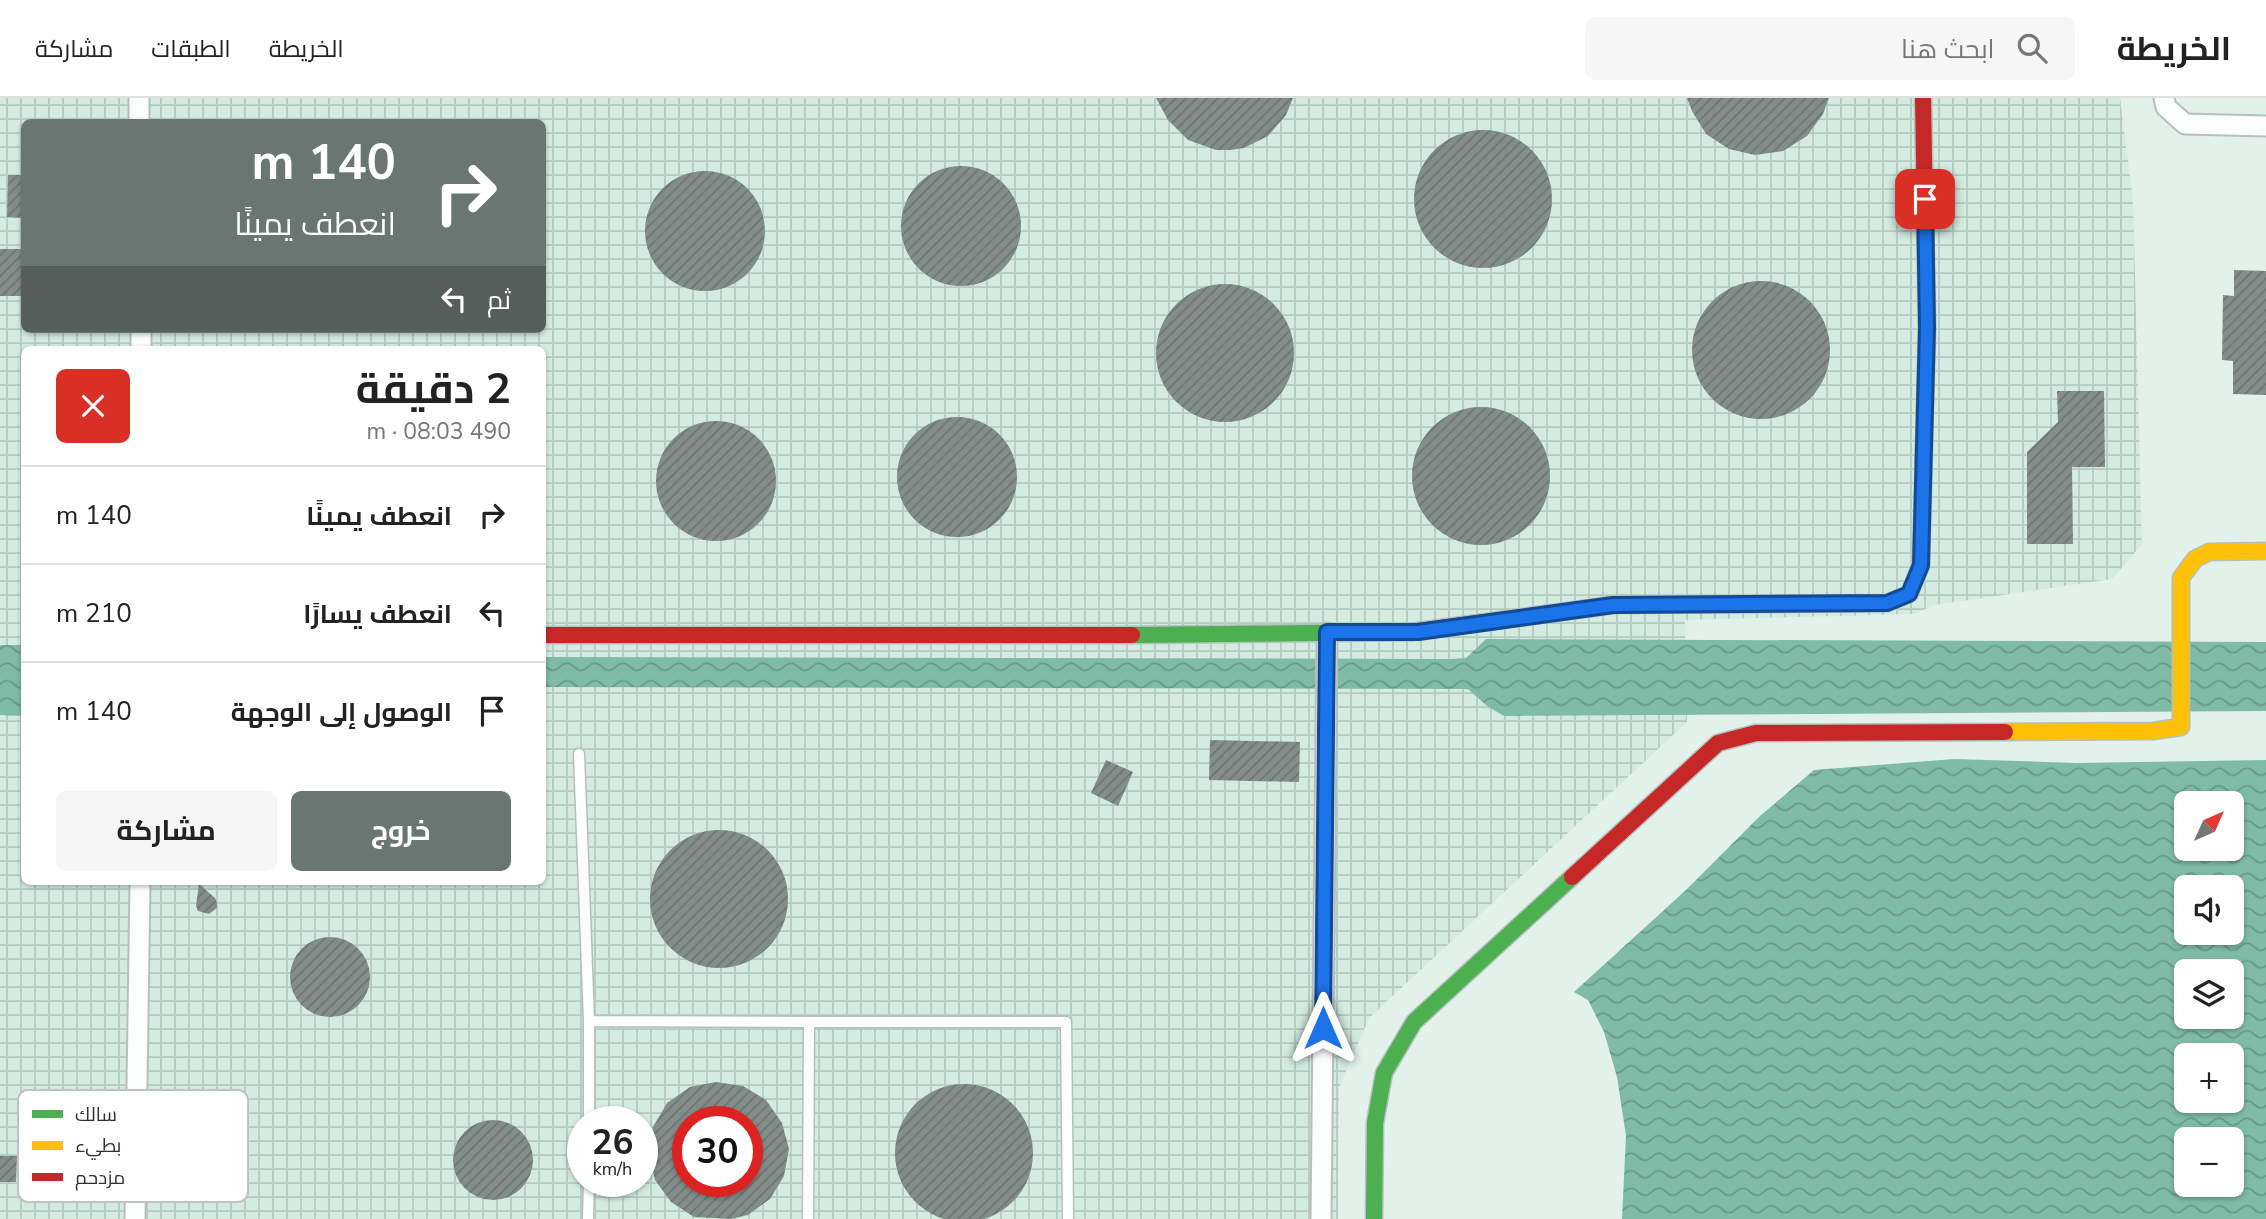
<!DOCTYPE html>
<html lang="ar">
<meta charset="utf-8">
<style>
body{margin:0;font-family:"Nunito Sans",Cairo,sans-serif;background:#f6f6f6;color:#222;direction:rtl;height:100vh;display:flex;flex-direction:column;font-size:26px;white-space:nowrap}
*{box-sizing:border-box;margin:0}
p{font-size:23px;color:#767676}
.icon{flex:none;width:38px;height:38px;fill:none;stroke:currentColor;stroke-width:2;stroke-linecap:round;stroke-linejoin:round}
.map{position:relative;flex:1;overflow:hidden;direction:ltr}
.sheet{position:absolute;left:21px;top:248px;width:525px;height:539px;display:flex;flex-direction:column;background:#fff;border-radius:10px;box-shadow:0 2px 5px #0004;direction:rtl}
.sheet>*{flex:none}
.hud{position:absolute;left:21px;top:21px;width:525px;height:214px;border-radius:10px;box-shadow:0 2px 5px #0004;direction:rtl;background:#6a7671;color:#fff;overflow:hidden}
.needle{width:46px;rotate:45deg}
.fabs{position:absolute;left:2174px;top:693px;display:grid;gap:14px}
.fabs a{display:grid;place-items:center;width:70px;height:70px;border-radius:10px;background:#fff;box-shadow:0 2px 5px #0004;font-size:35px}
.speed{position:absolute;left:567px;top:1008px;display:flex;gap:14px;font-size:35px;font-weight:700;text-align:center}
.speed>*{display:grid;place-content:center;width:91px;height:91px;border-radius:50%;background:#fff;box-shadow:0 2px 5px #0004;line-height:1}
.speed small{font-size:18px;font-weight:400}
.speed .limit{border:10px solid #d22;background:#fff;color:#111}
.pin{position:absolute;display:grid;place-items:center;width:60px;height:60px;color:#fff;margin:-30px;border-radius:14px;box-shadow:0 4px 10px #0006}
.me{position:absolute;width:77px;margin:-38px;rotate:0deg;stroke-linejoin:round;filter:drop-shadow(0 0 5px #0008)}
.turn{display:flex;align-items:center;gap:24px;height:147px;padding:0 35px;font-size:32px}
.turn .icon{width:91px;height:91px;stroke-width:2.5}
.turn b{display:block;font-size:49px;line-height:60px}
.then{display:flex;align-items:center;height:66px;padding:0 35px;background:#0003;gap:14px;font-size:26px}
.round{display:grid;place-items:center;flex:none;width:74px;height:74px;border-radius:10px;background:#f6f6f6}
.headline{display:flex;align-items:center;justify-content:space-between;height:119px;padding:0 35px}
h1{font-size:42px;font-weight:700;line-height:52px}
.cta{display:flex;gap:14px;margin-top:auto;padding:14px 35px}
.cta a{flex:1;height:80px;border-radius:10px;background:#6a7671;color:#fff;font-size:28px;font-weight:700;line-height:80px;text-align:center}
.cta a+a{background:#f6f6f6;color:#222}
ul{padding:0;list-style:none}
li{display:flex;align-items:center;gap:21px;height:98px;padding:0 35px;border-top:2px solid #e0e0e0}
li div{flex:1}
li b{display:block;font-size:26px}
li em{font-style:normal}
header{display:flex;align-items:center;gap:42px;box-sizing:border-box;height:98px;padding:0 35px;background:#fff;border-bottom:2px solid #e0e0e0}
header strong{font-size:33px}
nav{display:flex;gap:38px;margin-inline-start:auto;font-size:24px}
.search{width:490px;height:63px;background:#f6f6f6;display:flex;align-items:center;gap:18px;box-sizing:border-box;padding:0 24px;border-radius:10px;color:#767676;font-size:26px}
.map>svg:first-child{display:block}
.industrial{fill:url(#industrial-grid);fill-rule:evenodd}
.water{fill:url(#water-waves);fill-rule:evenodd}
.building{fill:url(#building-hatch);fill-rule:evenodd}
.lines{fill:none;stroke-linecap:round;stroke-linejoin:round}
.lane-casing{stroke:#b5c0bc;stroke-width:13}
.street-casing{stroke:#b5c0bc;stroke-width:23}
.fast-casing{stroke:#b5c0bc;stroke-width:19}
.slow-casing{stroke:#b5c0bc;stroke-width:19}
.jam-casing{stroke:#b5c0bc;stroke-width:19}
.lane{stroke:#fbfdfc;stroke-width:10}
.street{stroke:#fbfdfc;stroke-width:19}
.fast{stroke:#4caf50;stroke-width:16}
.slow{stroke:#ffc107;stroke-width:16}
.jam{stroke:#c62828;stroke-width:16}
.route-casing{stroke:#114b97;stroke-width:18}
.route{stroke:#1a73e8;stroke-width:12}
.key{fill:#fff;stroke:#bfc2c1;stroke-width:2}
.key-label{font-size:19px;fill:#29332f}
</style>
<header>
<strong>الخريطة</strong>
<div class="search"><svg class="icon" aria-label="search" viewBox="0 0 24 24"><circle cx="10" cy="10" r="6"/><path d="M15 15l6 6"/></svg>ابحث هنا</div>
<nav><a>الخريطة</a><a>الطبقات</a><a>مشاركة</a></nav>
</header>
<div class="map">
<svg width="2266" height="1121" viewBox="0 0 2266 1121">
<defs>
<pattern id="industrial-grid" width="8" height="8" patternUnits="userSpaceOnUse" patternTransform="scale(1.75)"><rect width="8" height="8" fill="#d3ebe0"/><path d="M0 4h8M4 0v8" fill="none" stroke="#b5cac0"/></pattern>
<pattern id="water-waves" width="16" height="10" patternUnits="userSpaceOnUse" patternTransform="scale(1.75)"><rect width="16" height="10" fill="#7fbba6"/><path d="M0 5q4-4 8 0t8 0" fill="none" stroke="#689988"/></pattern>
<pattern id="building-hatch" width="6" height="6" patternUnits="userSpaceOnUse" patternTransform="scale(1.75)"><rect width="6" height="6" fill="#838e8a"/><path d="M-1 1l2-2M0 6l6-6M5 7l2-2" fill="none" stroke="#6b7571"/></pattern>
</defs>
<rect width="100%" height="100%" fill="#e3f1eb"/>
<path class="industrial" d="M0,0H2120L2133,101L2142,446L2112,481L1935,507L1914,516L1685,522L1687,624L1369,920L1339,990L1338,1121H0ZM24,24H542V231H24ZM24,252H542V784H24ZM583,1024H642V1083H583ZM688,1024H747V1083H688Z"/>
<path class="water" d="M1486,541L2266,544V613L1504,618L1487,608L1468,591L543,589V559L1451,561L1466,560Z
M0,547H24V618L0,617Z
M1954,661L2076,665L2266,662V1121H1622L1626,1038L1617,979L1604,934L1588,902L1574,894L1686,792L1760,718L1814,672ZM2186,705H2231V751H2186ZM2186,789H2231V835H2186ZM2186,873H2231V919H2186ZM2186,957H2231V1003H2186ZM2186,1041H2231V1087H2186Z"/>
<path class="building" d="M1156,0H1293L1286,17L1268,38L1244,50L1230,52H1216L1188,42L1168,22Z
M1687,0H1829L1823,16L1807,38L1783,53L1755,57L1729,51L1706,36L1692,13Z
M1414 101a69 69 0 1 1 138 0a69 69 0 1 1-138 0Z
M901 128a60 60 0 1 1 120 0a60 60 0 1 1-120 0Z
M645 133a60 60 0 1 1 120 0a60 60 0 1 1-120 0Z
M8,77H24V120L7,119Z
M0,151H24V198H0Z
M2234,172L2266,173V297L2233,296V263L2222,262L2223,197L2234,198Z
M1692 252a69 69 0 1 1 138 0a69 69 0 1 1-138 0Z
M1156 255a69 69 0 1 1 138 0a69 69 0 1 1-138 0Z
M2057,293H2104L2105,369H2072L2073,446H2027V354L2058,324Z
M1412 378a69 69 0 1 1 138 0a69 69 0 1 1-138 0Z
M897 379a60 60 0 1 1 120 0a60 60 0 1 1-120 0Z
M656 383a60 60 0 1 1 120 0a60 60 0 1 1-120 0Z
M1210,642L1300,644L1299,684L1209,682Z
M1106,662L1133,674L1118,708L1091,695Z
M650 801a69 69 0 1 1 138 0a69 69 0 1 1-138 0Z
M199,786L215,800L217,805V810L209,816L198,813L196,808Z
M290 879a40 40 0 1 1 80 0a40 40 0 1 1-80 0Z
M716,984L743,988L766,1002L782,1025L789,1051L784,1078L770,1101L748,1117L731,1121L694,1119L671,1104L655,1082L649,1056L653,1029L667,1005L690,989ZM688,1024H747V1083H688Z
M895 1055a69 69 0 1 1 138 0a69 69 0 1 1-138 0Z
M453 1062a40 40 0 1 1 80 0a40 40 0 1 1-80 0Z
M0,1058H17L16,1084H0Z"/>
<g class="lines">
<g class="lane-casing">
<path id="lane" d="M579,656L589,923
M589,1024V923L809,924
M588,1121L589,1083
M808,1121L809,924H1066L1068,1121"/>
</g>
<g class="street-casing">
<path id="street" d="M139,0V24
M2164,0L2166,9L2185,26L2266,28
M141,231V252
M135,1121L140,784
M1321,1121L1327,535"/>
</g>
<g class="fast-casing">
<path id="fast" d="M1132,537L1411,534
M1374,1121L1375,1025L1384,975L1414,924L1572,779"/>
</g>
<g class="slow-casing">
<path id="slow" d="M1754,506L1887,505L1909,496L1921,467L1927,229L1925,119
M2005,634L2153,633L2181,629V480L2195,461L2209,454L2266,453"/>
</g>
<g class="jam-casing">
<path id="jam" d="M1923,0L1925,119
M1411,534L1613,507L1754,506
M542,537H1132
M1572,779L1718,645L1756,635L2005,634"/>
</g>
<use href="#lane" class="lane"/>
<use href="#street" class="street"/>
<use href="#fast" class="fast"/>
<use href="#slow" class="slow"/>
<use href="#jam" class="jam"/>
</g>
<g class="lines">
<g class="route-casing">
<path id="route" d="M1323,930L1327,534H1418L1613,507L1887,505L1909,496L1921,467L1927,229L1925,101"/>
</g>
<use href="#route" class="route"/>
</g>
<rect x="18" y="992" width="230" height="112" rx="10" class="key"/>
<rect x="32" y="1012" width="31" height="8" fill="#4caf50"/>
<rect x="32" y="1043" width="31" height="9" fill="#ffc107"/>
<rect x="32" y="1075" width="31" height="8" fill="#c62828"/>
<g class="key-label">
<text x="75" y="1023">سالك</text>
<text x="75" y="1054">بطيء</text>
<text x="75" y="1086">مزدحم</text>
</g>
</svg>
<div class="fabs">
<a><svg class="needle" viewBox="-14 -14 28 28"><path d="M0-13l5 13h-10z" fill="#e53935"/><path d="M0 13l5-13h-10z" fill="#767676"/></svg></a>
<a><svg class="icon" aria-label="sound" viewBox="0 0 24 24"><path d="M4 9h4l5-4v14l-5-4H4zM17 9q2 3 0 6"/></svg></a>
<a><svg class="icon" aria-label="layers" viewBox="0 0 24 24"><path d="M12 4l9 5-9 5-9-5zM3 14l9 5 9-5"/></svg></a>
<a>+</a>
<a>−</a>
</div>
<div class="speed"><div>26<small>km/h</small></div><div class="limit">30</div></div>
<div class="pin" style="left:1925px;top:101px;background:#d93025"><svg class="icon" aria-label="arrive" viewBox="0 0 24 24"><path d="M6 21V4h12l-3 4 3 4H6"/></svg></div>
<svg class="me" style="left:1323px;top:930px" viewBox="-20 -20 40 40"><path d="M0-17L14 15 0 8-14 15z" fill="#1a73e8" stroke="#fff" stroke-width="4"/></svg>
<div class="hud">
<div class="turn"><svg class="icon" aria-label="right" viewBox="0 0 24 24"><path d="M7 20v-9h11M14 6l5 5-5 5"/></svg><div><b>140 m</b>انعطف يمينًا</div></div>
<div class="then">ثم<svg class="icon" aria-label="left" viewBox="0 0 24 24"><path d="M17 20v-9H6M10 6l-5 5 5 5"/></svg></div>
</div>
<section class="sheet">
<div class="headline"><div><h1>2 دقيقة</h1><p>490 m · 08:03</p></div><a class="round" style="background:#d93025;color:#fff"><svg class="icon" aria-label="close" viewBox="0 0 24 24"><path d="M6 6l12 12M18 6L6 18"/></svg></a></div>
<ul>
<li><svg class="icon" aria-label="right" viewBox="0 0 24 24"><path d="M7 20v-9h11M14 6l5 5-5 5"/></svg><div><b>انعطف يمينًا</b></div><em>140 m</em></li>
<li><svg class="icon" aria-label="left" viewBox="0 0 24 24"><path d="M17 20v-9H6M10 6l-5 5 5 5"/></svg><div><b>انعطف يسارًا</b></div><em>210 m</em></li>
<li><svg class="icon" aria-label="arrive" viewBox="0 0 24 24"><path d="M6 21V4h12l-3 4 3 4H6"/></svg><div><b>الوصول إلى الوجهة</b></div><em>140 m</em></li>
</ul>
<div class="cta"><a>خروج</a><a>مشاركة</a></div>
</section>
</div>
